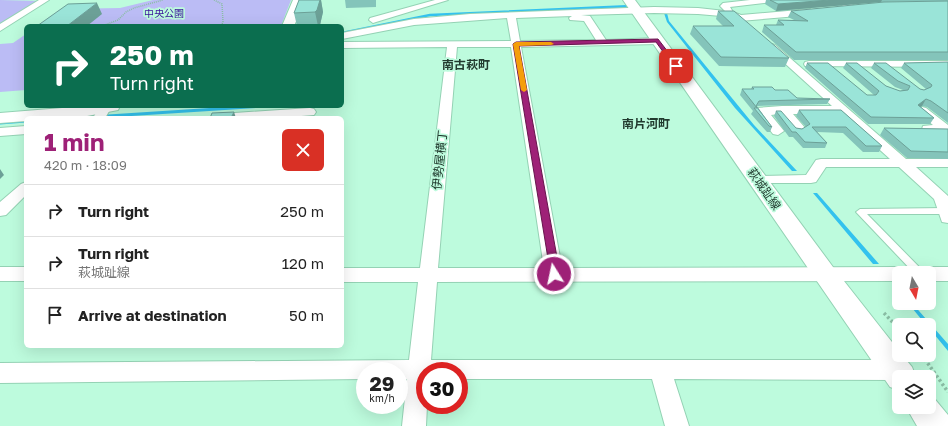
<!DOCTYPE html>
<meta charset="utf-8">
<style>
body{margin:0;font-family:"Golos Text","Noto Sans JP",sans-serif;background:#f2f2f2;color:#222;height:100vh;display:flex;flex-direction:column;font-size:15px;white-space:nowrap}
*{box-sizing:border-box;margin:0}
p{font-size:13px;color:#767676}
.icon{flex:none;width:22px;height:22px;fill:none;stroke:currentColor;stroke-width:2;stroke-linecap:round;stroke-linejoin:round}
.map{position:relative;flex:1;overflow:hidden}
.side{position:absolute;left:24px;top:116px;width:320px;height:232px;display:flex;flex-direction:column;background:#fff;border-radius:6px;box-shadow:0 4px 16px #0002}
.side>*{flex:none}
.banner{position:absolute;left:24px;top:24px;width:320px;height:84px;border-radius:6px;box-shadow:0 4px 16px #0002;background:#0b6e4f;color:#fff;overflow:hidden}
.needle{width:26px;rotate:170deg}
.fabs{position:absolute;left:892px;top:266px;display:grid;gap:8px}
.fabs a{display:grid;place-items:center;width:44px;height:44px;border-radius:6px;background:#fff;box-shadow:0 4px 16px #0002;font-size:20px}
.speed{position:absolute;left:356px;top:362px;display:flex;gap:8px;font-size:20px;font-weight:700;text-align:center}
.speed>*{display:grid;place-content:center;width:52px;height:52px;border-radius:50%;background:#fff;box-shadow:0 4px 16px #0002;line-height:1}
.speed small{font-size:10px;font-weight:400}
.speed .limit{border:6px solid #d22;background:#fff;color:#111}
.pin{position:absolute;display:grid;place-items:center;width:34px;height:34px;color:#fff;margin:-17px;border-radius:8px;box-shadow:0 2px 6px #0006}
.me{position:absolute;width:44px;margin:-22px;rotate:350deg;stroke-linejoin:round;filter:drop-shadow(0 0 3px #0008)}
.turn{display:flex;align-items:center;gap:14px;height:84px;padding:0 20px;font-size:18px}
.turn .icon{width:52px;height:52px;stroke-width:2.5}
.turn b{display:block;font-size:28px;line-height:34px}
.round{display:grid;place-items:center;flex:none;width:42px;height:42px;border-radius:6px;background:#f2f2f2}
.summary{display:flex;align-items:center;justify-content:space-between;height:68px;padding:0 20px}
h1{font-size:24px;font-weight:700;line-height:30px;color:#9e2177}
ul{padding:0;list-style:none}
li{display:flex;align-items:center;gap:12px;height:52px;padding:0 20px;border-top:1px solid #e0e0e0}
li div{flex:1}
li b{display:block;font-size:15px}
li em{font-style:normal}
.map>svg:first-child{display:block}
.green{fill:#bbbcf5}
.water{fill:#33c2ee}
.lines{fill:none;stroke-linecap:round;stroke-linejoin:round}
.stream-far1{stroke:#33c2ee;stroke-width:2.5}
.stream{stroke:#33c2ee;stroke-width:3}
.lane-casing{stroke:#94d2b4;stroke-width:2}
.street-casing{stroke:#94d2b4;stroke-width:2}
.secondary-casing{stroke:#94d2b4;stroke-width:2}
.path-far1{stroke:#8bbea5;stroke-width:1.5;stroke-dasharray:1 1;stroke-linecap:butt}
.path{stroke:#8bbea5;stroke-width:3.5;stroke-dasharray:2.5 2.5;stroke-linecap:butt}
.lane{fill:#fff;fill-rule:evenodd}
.street{fill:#fff;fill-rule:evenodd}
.secondary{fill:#fff;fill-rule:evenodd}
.wall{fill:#84c4ba}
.shaded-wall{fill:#6ca097}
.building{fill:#9ae4d8;stroke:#6ca097}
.route{fill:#9e2177;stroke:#67154d}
.slow{fill:#f59e0b}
.labels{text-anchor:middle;stroke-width:3.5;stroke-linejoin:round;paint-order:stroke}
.far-park-label{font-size:10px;fill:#39129a;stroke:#bdfbdd}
.far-quarter-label{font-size:12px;font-weight:bold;fill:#223b2f;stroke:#bdfbdd}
.street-label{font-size:12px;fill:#223b2f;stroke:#bdfbdd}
</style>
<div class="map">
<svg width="948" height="426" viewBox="0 0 948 426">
<rect width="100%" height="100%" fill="#bdfbdd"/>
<path class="green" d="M0,0L39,1L0,24Z
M153,0H291L281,26H37L61,9L120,8Z
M26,34V90L0,92V44L13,43Z"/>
<path class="water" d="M664,13H667L669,21L754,125L797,171H792L735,108L667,22Z
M813,193H817L879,264H873Z
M908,303H912L948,344V351L929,328V325H926Z"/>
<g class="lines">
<path class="stream-far1" d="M342,33L430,15L632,6"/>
<path class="stream" d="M77,118L263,106
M0,123L26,121"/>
<g class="lane-casing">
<path id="lane" d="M946,208L948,209V213L946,214H867L925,273H914L856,212L860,209Z"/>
</g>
<g class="street-casing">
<path id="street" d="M39,0H49L0,31V24Z
M435,0H448L376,22L373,23L369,20L370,18Z
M750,0H777L773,2L730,7L733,12L741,15L810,9L814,12L810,15L740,21L733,17L698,14L654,13L581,15L590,16L606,40L658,38L663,41L658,44L521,47L562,268L899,267L905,269L908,273H899V281L437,282L431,360H896L904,363L907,370L904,377L896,380L674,379L689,426H665L652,379H459V371H425V405H427L426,426H402L407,379H399V371H365V379L0,383V363L409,360L418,282H342V268H420L447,47L342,48V42L511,41L507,18L414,25L342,39V33L414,19L470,14L654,7L698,8L725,11L720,6L723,3ZM572,16L569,18L570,20L584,21L596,40L520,41L516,18ZM457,47H511L544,268H438Z
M829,0H841L858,7L854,10Z
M772,44L775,45L906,159H948V167H916L948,196V223L942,222L934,199L899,167H826L816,182L811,183H753L751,180L753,177L758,176L806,175L816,160L821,159H890L840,114H793L806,129L800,133L795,132L779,114L771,115L784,131L778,135L773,134L755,111L757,108L782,106H832L769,49L767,47L769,45Z
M809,61H948V67L805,66L804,64L805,62Z
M100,106H110L111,108L105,118H93Z
M922,107L926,108L948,125V134L923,132L922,129L923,126L933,125L916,111Z
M310,108L314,109L316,112L314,115L276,118H214L220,114Z
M26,126V134L0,136V128Z
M26,182V195L6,215L0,216V202L21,184Z
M0,267H26V281H0Z
M929,267H948V281H929V273H920L923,269Z"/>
</g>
<g class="secondary-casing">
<path id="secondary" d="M293,0H305L294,26H282Z
M623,0H635L833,267L899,351V355H902L912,367L916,377H899V390L890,387Z
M87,106H120L118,110L82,117L26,118V121L0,123V113Z
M929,395L933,397L948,415V426H917L906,407H929Z"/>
</g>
<path class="path-far1" d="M214,0L222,4L223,22L221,26
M102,26L118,20L126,12L134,8L163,0"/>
<path class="path" d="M884,313L899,329
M922,355L948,392"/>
<use href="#lane" class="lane"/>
<use href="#street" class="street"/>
<use href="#secondary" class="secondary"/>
</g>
<path class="wall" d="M299,0H321L323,12L320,25L319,26H297L294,13Z
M345,0H376V7L346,8Z
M766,0H948V1L881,2L776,11L765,4Z
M948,1V60H794L762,32L764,25H776L778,20H794L788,17L791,11Z
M718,11L789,58L785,67L719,66L690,34L693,26H723L716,19Z
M948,62V123L927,107L922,106L921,107L934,118L930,124H868L805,68L807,63L867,95H874L843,68L846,63L886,86L900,91L903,90L895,87L871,68L874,63L920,89L924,90L926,89L901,68L904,63Z
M752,87L775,90L797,98L830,99L827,104L757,106L772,127L770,132H767L751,114L753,111L740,95L742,89H751Z
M799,110H841L882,146L879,152H863L843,133L817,132L827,143L825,148H803L793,137H789L774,116L776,111L796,128L802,129L806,127L796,116Z
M884,128L948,129V159L907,158L880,135Z"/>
<path class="shaded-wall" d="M320,0H321L323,12L320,25L318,26L315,12Z
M830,0H882L881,2L776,11L778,4Z
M97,3L102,14L87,26H67Z
M926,99L922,106L914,111L918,105Z
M234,112L236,118H231Z
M0,169L4,175L0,179Z"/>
<path class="building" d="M299,0H320L317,10L315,12L294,13Z
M770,0H830L778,4Z
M948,1V52H796L764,25H784L778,20L808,21L791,11L884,2Z
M97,3L67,26H37L68,4Z
M718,11H734L789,58L721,57L693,26H734Z
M948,62V113L931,101L926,99L918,105L934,118L871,117L807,63H828L867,95H876L879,91L846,63H857L886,86L900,91L908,90L910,86L898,81L874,63H886L920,89L924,90L931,87L932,85L904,63Z
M752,87H772L775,90H788L797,98L830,99L759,101L756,106L772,127L769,126L754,108H757L742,89H754Z
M799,110H841L882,146H866L846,127H812L827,143L805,142L796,132H792L776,111H781L796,128L802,129L810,124Z
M234,112L231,118H210L212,113Z
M884,128L948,129V152L911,151Z"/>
<path class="route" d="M658,39L678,65V67H674L656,42L519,46L560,274L558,277H551L513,44L516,42Z"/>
<path class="slow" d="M516,42H551L554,44L551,45L519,46L527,90L524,92L521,90L513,44Z"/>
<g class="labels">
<g class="far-park-label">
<text x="164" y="17">中央公園</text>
</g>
<g class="far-quarter-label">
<text x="466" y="69">南古萩町</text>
<text x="646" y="128">南片河町</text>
</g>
<g class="street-label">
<text transform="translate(440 160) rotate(-84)" y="4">伊勢屋横丁</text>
<text transform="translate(764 189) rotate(55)" y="4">萩城趾線</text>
</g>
</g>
</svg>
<div class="fabs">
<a><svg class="needle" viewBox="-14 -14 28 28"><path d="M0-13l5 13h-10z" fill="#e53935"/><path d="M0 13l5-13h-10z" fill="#767676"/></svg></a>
<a><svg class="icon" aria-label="search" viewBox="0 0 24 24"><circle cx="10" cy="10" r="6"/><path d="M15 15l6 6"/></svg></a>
<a><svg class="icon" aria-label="layers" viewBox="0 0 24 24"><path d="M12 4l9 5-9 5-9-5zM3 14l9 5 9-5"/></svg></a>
</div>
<div class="speed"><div>29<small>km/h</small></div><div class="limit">30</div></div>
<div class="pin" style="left:676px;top:66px;background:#d93025"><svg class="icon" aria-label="arrive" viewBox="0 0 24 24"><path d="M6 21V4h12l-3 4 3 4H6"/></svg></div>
<svg class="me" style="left:554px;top:274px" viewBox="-20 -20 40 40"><circle r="17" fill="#9e2177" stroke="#fff" stroke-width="3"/><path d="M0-11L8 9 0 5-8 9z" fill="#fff"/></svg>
<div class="banner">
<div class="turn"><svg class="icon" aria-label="right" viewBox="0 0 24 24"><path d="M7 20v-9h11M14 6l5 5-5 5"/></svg><div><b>250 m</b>Turn right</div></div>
</div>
<section class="side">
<div class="summary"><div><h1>1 min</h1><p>420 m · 18:09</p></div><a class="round" style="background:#d93025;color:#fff"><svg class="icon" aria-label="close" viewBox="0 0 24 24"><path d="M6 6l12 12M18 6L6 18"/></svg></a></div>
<ul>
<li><svg class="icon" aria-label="right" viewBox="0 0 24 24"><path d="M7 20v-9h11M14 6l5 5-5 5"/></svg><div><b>Turn right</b></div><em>250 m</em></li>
<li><svg class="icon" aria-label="right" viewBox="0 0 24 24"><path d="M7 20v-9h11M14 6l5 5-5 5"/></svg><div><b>Turn right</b><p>萩城趾線</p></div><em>120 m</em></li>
<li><svg class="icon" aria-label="arrive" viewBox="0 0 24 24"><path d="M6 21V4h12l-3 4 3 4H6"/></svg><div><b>Arrive at destination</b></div><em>50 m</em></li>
</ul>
</section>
</div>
